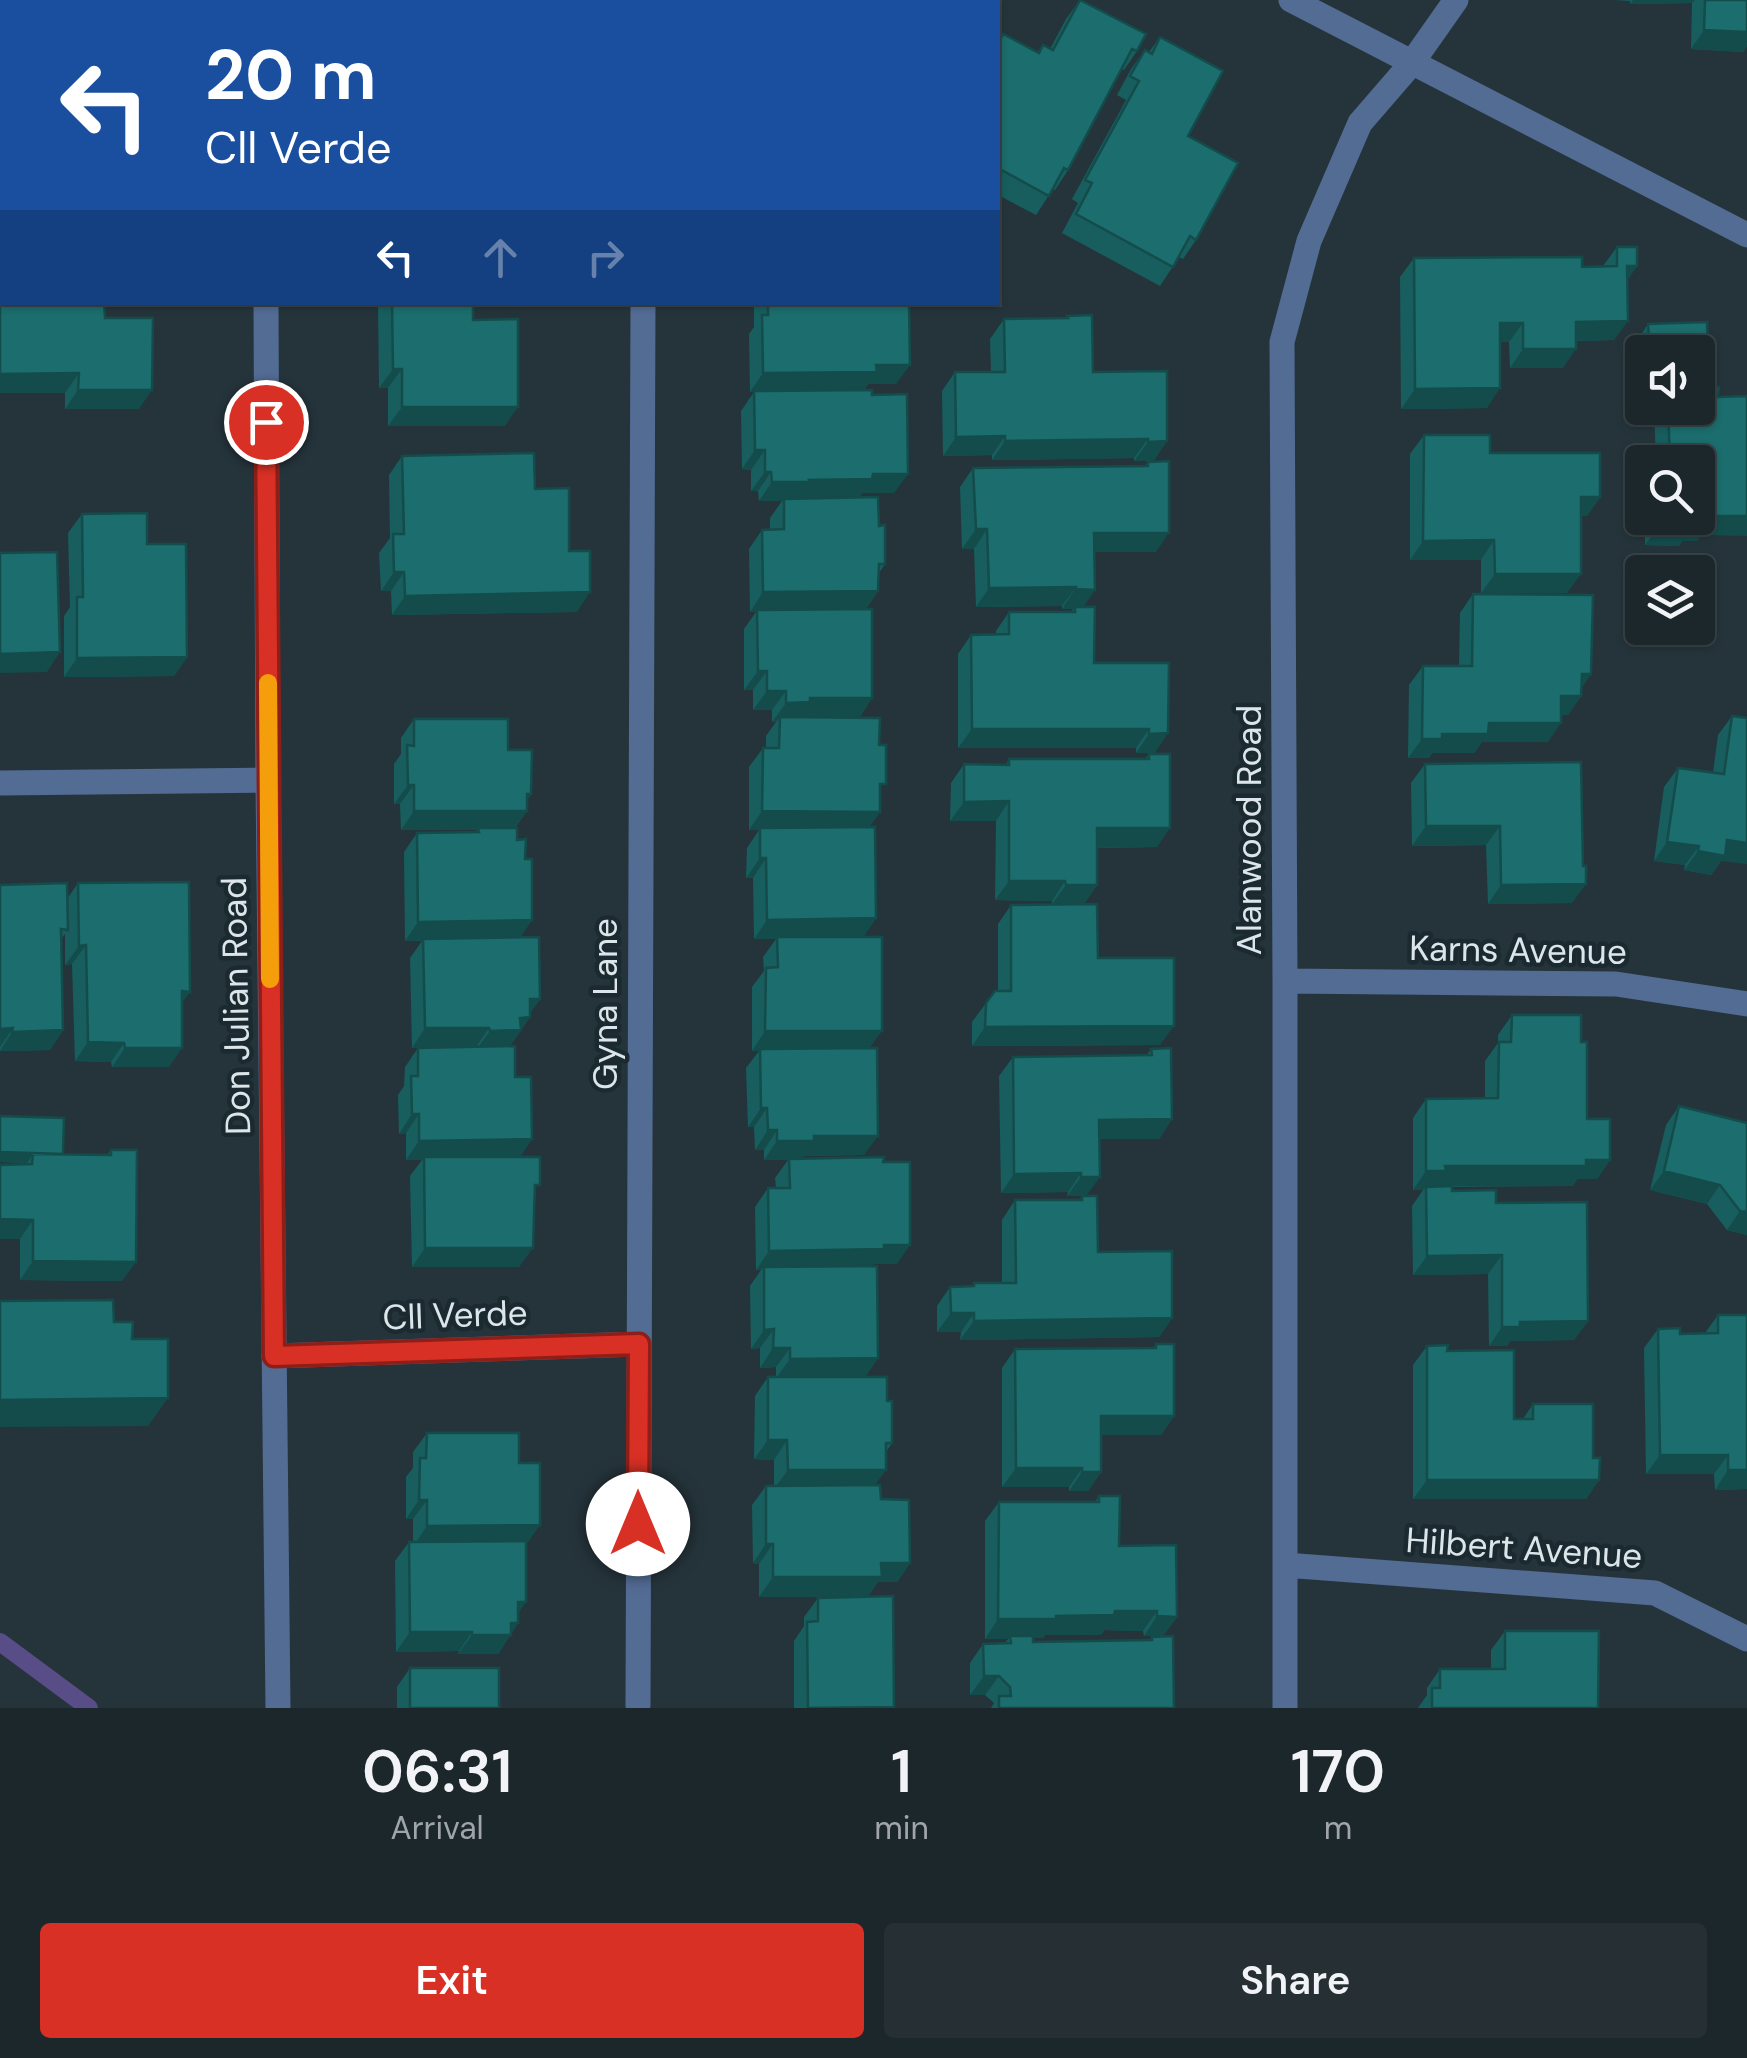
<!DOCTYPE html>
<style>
body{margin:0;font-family:"DM Sans",sans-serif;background:#252f34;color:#f1f3f6;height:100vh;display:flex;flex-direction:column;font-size:38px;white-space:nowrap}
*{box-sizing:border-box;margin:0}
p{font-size:32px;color:#a0a5a9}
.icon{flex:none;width:55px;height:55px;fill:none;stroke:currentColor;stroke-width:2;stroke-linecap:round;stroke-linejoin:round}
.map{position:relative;height:1708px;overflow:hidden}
.panel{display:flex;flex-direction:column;background:#1c272c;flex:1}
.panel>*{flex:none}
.hud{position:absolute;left:0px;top:0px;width:1000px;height:305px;box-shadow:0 2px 8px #0004,0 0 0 2px #3a4448;background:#1a4fa0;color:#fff;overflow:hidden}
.tools{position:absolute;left:1625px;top:335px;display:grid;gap:20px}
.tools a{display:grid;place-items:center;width:90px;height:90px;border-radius:10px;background:#1c272c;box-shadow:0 2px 8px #0004,0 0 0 2px #3a4448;font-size:50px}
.pin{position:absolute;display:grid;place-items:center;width:85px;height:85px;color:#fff;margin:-42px;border:5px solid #fff;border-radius:50%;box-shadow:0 2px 10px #0007}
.me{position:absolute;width:110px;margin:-55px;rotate:0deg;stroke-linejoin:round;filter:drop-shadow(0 0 8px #0008)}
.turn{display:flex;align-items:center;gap:35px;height:210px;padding:0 40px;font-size:45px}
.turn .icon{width:130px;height:130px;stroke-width:2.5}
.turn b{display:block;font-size:70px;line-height:85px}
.lanes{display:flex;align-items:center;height:95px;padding:0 40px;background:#0003;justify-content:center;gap:50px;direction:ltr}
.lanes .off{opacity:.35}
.eta{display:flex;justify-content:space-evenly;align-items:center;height:170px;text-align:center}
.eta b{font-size:60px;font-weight:600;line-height:70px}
.button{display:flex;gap:20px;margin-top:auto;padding:20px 40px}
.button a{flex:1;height:115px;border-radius:10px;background:#d93025;color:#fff;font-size:40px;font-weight:600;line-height:115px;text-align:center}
.button a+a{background:#252f34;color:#f1f3f6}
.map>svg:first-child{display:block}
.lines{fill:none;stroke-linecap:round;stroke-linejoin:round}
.stream{stroke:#594d87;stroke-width:18}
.minor{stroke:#536c94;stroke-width:25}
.tertiary{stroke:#536c94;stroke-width:25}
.wall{fill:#185e5e}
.shaded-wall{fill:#144c4c}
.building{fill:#1c6d6d;stroke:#144c4c;stroke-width:2.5}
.route-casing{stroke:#8d1f18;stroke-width:25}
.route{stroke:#d93025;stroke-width:18}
.slow{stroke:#f59e0b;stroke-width:18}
.labels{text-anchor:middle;stroke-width:9;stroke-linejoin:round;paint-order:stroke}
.street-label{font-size:35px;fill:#dce6ea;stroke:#1b2a31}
</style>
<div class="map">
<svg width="1747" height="1708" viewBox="0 0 1747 1708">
<rect width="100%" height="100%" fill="#25343b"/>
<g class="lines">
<path class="stream" d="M0,1642L89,1708"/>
<path class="minor" d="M0,783L268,780
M1285,981L1616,984L1747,1004
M274,1356L639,1344
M1285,1565L1655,1593L1747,1639
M638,1705L643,302
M1285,1708V981L1282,342L1309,241L1360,123L1411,64L1456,0"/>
<path class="tertiary" d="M265,0V2
M1291,0L1747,235
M266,302L268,780L278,1708"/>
</g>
<path class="wall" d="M411,0H538L537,2H411Z
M1080,0L1137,51L1124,70L1122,69L1068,170L1055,190L1053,189L1036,215L998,195V41L1003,34L1037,53L1043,45L1050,49L1066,19Z
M1615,0H1747V46L1743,52L1691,49L1692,3L1630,4V1Z
M1160,37L1188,136L1196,240L1183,259L1179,257L1160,286L1062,233L1078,203L1072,199L1126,100L1117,95L1131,69L1145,50L1149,52Z
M0,126L105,318L139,409H65V393H0Z
M1617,247L1637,266L1627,280L1614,340L1576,341L1563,368H1510L1509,342H1500L1487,408L1401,409L1400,277L1414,258L1582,267L1603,266Z
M380,302H473V320L505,426H388V388H379L378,306Z
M754,302H909L896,384H868L864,390L872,395L894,493H862L859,498L879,526L885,564L879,573L878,591L866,609L872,698L859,718L880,793V812L869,827L876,918L863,937L870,1048L864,1155L804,1156L801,1159L883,1162L897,1264H873L872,1266L878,1358L865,1377L887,1401L892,1443L886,1452L875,1485L910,1563L897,1582H878L868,1596L759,1597V1564L753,1563L752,1505L766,1486H774V1460L754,1459L755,1396L768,1377H776V1367L760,1368V1348L751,1349L750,1286L761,1270H756L755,1207L768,1188H776L775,1178L788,1160H764V1150H755L754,1127H748L746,1068L759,1051H752V987L764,971L763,957L776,939H754L753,878H746L747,848L759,830H749V767L763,748H766V736L776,722H772V710H753V690H744V629L756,612H750L749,549L762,530H770V518L782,501H759L758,491H751V470L742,469L741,411L754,392H750L749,334L754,327Z
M1067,316L1093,372L1167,371L1154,461H1134V458L992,460V455L943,456L942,391L955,372H991L990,339L1004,319L1066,318Z
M1648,324L1698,352H1642V401H1638L1635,344Z
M1703,387L1701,535L1697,541H1682L1679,546L1645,545V518H1698V462H1656L1654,408H1698Z
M1424,435L1490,453L1600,497L1587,516H1581L1567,593H1481V560H1410V454Z
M402,456L535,489L569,551L577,612L392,615L391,591H381L379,553L390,538L389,475Z
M1148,462L1156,552H1095L1083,607L1094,663H1169L1155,753H1136V748H958V654L971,635L996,634V631L1009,612H1071L1073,609H1062V606L976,607L974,549H962L960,487L973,468L1145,466Z
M82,514L187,657L174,676L64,677V616L70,607L68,533Z
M1473,594L1591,674L1582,687L1581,696L1568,715H1561L1548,742H1482L1474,753H1432L1429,758H1408L1409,685L1423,666H1459L1460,613Z
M1732,716L1721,861L1711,875L1684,870L1685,865L1654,861L1664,787L1678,768L1713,773L1718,735Z
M414,719L508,750L531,794L527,800V811L515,828L517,840L525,859L532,920L520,937L540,999L530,1013V1017L510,1046L515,1077L520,1157L534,1194L519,1267H412L410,1176L422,1160H406V1133L399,1134L398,1095L404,1086L405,1067L418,1048L476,1047L412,1048L410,958L422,941H405L404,852L417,833L476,832L477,830H401L400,804H394V764L401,754V738Z
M1149,754L1157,847L1097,848V885L1084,904H1052V901L995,900L996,821H950L951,783L964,764L1006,765L1009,759H1145Z
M1581,762L1572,903L1488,904L1486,845L1412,846L1411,783L1425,764Z
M78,883L182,1003L169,1067H112L111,1062L75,1061L72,964L65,965V934L61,939L63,1030L50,1050L0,1051V885L67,899Z
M1011,905L1098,958L1160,1045L972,1046V1022L995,991H998V924Z
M1512,1015L1581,1042L1587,1119L1610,1160L1597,1179H1577L1573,1186L1435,1187L1496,1203L1588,1321L1574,1340L1510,1341L1507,1346H1489L1488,1274L1413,1275L1412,1206L1423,1190H1413V1118L1426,1099L1485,1098V1061L1498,1043V1035Z
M1151,1049L1172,1119L1159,1139H1099L1086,1196H1067L1068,1192L1001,1193L999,1076L1013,1057L1147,1055Z
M1679,1106L1747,1123V1235L1727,1230L1707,1204L1650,1190L1666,1125Z
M0,1116L63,1155H107L111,1150L122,1281L20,1280V1239L27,1163L0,1162Z
M1082,1196L1098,1252L1172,1318L1159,1337L960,1340L961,1332H937V1306L950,1287L972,1286L974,1283H1002V1220L1015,1200H1080Z
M1718,1315L1747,1489L1715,1490L1714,1474H1646L1644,1348L1658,1329L1680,1334L1705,1333Z
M1156,1344L1174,1416L1161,1435H1101V1472L1088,1491H1069V1487H1002V1368L1015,1349L1153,1348Z
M1427,1346L1447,1351L1514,1419H1523L1533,1404L1593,1458L1599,1480L1586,1499H1413V1365Z
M427,1433L519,1463L526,1545L518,1623L498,1654H458L459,1651L396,1652L395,1561L409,1542H413V1519H406V1477L413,1468V1452Z
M1099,1496L1119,1546L1177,1617L1163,1636H1144L1143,1631L1104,1630L1101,1635H1045L1043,1638H1033V1642L1149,1640L1152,1637L1174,1708H991L994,1703L985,1695H970V1663L983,1644L1005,1643L1009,1638L985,1639V1521L999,1502H1095Z
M818,1598L893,1708H794V1641L804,1626V1617Z
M1505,1631L1598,1708H1418L1427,1695V1688L1440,1669H1491V1650Z
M410,1668L499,1708H397V1687Z"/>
<path class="shaded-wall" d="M538,0L537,2H423L424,1Z
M1633,0H1695L1692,3L1630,4Z
M1704,30L1747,32V46L1743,52L1691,49Z
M0,82H2V101H0Z
M0,242H2V261H0Z
M1627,266H1637L1624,285Z
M1628,321L1614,340L1563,341L1576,322Z
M1500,323H1523L1509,342H1486Z
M1523,349H1576L1563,368H1510Z
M876,365H910L896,384H868L863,391L750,392L763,373Z
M393,369H402L388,388H379Z
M79,373L65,393H0V374Z
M1698,380H1709L1698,395Z
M1500,388L1487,408L1401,409L1415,389Z
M78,390H152L139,409H65Z
M402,407H518L505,426H388Z
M1005,436L992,455L943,456L956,437Z
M1148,439L1134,458L992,460L1005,441Z
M1167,441L1154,461H1134L1148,442Z
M755,450H765L751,470L742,469Z
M765,472H771L758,491H751Z
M873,474H908L894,493H862L859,498L784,499L782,501H759L772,482Z
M1581,497H1600L1587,516H1568Z
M1710,516H1747V536L1701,535L1697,541H1682L1679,546L1645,545L1659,526L1692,522Z
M976,529H987L974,549H962Z
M1094,533H1169L1156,552H1081Z
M1494,540L1481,560H1410L1423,541Z
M394,572H404L391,591H381Z
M1495,574H1581L1567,593H1481Z
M1076,587L1062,606L976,607L989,588Z
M1075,589L1095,590L1082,609H1062Z
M878,591L865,610L750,612L763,592Z
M590,592L577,612L392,615L405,596Z
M60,652L47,672L0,673V654Z
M187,657L174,676L64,677L77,658Z
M758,671H767L753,690H744Z
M1582,674H1591L1578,693Z
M767,691H786L772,710H753Z
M1561,696H1581L1568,715H1548Z
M810,698H872L859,718L780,717L776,722H772L786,703Z
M1489,723H1561L1548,742H1482L1474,753H1432L1429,758H1408L1422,739Z
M972,729H1149L1136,748H958Z
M1168,733L1155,753H1136L1149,734Z
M408,785H414L400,804H394Z
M527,794H531L520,811H527L513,830H401L414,811Z
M1009,801L996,821H950L964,802Z
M762,811L880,812L866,831L749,830Z
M1426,826H1500L1486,845L1412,846Z
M1097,828H1170L1157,847L1083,848Z
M1727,840L1747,843V864L1721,861L1711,875L1684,870L1698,851Z
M1667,842L1699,846L1685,865L1654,861Z
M760,858H766L753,878H746Z
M1009,881H1065L1052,901L995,900Z
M1586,884L1572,903L1488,904L1501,885Z
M1066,885H1097L1084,904H1052Z
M876,918L863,938L754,939L767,920Z
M532,920L519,939L405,941L418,922Z
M86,945L72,964L65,965L79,946Z
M182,991L190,992L176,1011Z
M530,999H540L526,1018L530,1017L507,1050H476L490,1031Z
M1174,1026L1160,1045L972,1046L985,1027Z
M13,1028L0,1047V1029Z
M425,1028H489L476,1047L412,1048Z
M63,1030L50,1050L0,1051L12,1032Z
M765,1031H882L868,1050L752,1051Z
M88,1042L124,1043L111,1062L75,1061Z
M125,1048H182L169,1067H112Z
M761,1108H767L754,1127H748Z
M412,1114H419L406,1133L399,1134Z
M1172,1119L1159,1139H1085L1099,1120Z
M768,1130H777L764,1150H755Z
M814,1136H878L864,1155L804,1156L801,1160H764L777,1141Z
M532,1139L519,1159L424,1157L422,1160H406L419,1141Z
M0,1152L63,1154H33L27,1163L0,1162Z
M1586,1160H1610L1597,1179H1577L1573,1186H1436L1432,1191L1426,1187L1423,1190H1413L1426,1171L1445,1166Z
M1664,1171L1720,1185L1707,1204L1650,1190Z
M1081,1173L1068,1192L1001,1193L1014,1174Z
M1081,1177H1100L1086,1196H1067Z
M1740,1211L1747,1212V1235L1727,1230Z
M0,1219L33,1220L20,1239H0Z
M884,1245H910L897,1264H873L870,1269L764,1267L761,1270H756L769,1251Z
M425,1248H533L519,1267H412Z
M1502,1255L1488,1274L1413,1275L1427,1256Z
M33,1261L136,1262L122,1281L20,1280Z
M951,1313H974L961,1332H937Z
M1172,1318L1159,1337L960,1340L974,1321Z
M1588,1321L1574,1340L1510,1341L1507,1346H1489L1502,1327L1520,1322Z
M774,1329L760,1348L751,1349L764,1330Z
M773,1348H790L776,1367L760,1368Z
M878,1358L865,1377L776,1378L790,1359Z
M168,1398L148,1426L0,1427V1400Z
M1101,1416H1174L1161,1435H1088Z
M768,1440H787L774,1460L754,1459Z
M1660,1455H1728L1714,1474H1646Z
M1016,1468H1082L1069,1487H1002Z
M788,1470H886L872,1489H774Z
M1728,1470H1747V1489L1715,1490Z
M1082,1472H1101L1088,1491H1069Z
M1427,1480H1599L1586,1499H1413Z
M419,1500H427L413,1519H406Z
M540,1525L526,1545H414L427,1526Z
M766,1544H773L759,1564L753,1563Z
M881,1563H910L897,1582H878L868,1596L759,1597L773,1577Z
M518,1602H526L513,1621Z
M1115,1611H1157L1143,1631L1104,1630L1101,1635H1045L1043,1638L985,1639L998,1619Z
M1157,1616L1177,1617L1163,1636H1144Z
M511,1623H518L498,1654H458L472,1635Z
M410,1632H472L459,1651L396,1652Z
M984,1676H999L985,1695H970Z"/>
<path class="building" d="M0,0H100V2H2V82H0Z
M814,0H906V2H814Z
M1080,0L1146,34L1137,51L1132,49L1068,170L1064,168L1049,196L998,168V44L1003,34L1039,53L1043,45L1053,50Z
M1705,0H1747V32L1704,30Z
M1160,37L1223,71L1188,136L1238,163L1196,240L1190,236L1173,267L1076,214L1092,183L1085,180L1139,81L1130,76L1145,50L1152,54Z
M0,126H2V242H0Z
M1617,247H1637V266H1627L1628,321L1576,322V349H1523V323H1500V388L1415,389L1414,258L1582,257V267L1617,266Z
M0,259H2V302H104L105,318H153L152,390H78L79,373L0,374Z
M392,302H473V320L518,319V407H402V369H393Z
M768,302H909L910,365H876L877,372L763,373L762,315H768Z
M1092,315L1093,372L1167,371V441L1148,442V439L1005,441V436L956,437L955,372H1005L1004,319L1068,318L1067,316Z
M1707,322L1709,380H1698V352H1650L1648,324Z
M1719,387L1718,397L1747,396V516H1710V522H1692V527L1659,526V518H1698V462H1670L1668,408H1698V388Z
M872,390V395L907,394L908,474H873L872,479L809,480L810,482H772L771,472H765V450H755L754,391Z
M1424,435H1490V453H1600V497H1581V574H1495L1494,540L1423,541Z
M534,453L535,489L569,488V551H590V592L405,596L404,572H394L393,534H404L402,456Z
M1169,461V533H1094L1095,590L1075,589L1076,587L989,588L987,529H976L973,468L1148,466V462Z
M878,497L879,526L885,525V564H879L878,591L763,592L762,530L784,529V499Z
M147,513V544H186L187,657L77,658V597H83L82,514Z
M57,552L60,652L0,654V553Z
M1473,594L1593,595L1591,674H1582L1581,696H1561V723H1489L1488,734H1442V739H1422L1423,666H1472Z
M1075,607H1095L1094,663H1169L1168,733L1149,734V729H972L971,635L1009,634V612H1075Z
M872,609V698H810V702L786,703V691H767V671H758L757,610Z
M1732,716L1747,718V843L1727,840L1725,856L1698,851L1699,846L1667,842L1678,768L1724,774Z
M780,717L880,718L879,745H886V784H880V812L762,811L763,748H779Z
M414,719H508V750H532L531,794H527V811H414V785H408L407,745L414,746Z
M1149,754H1170V828H1097V885H1066L1065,881H1009V801L964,802V764L1009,765V759H1149Z
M1581,762L1583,866H1586V884L1501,885L1500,826H1426L1425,764Z
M875,827L876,918L767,920L766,858H760V828Z
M478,828H517V840L526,839L525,859H532V920L418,922L417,833L479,832Z
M189,882L190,992L182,991V1048H125L124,1043L88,1042L86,945L79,946L78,883Z
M67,883L68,930L61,929L63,1030L12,1032L13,1028L0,1029V885Z
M1097,904L1098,958H1174V1026L985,1027L986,1003L995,991H1011V905Z
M539,937L540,999H530V1017L520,1018L521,1030L490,1031L489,1028H425L423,939Z
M777,937H882V1031H765L766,968L778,967Z
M1512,1015H1581V1042H1587V1119H1610V1160H1586V1166H1445L1446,1171H1426V1099L1498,1098L1499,1042H1511Z
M515,1046V1077H531L532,1139L419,1141V1114H412L411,1076H418V1048Z
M877,1048L878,1136H814V1141H777V1130H768L767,1108H761L760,1049Z
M1171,1048L1172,1119L1099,1120L1100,1177H1081V1173L1014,1174L1013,1057L1152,1055L1151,1049Z
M1679,1106L1747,1123V1212L1740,1211L1720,1185L1664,1171Z
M0,1116L64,1118L63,1154L0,1152Z
M111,1150H137L136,1262L33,1261V1220L0,1219V1165L32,1164L33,1154L111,1155Z
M424,1157H540V1185H535L533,1248H425Z
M884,1157L883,1162H910V1245H884V1249L769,1251L768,1188H790L789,1159Z
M1452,1186V1191L1496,1190V1203L1587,1202L1588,1321L1520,1322V1327H1502V1255L1427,1256L1426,1187Z
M1082,1196H1097L1098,1252L1172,1251V1318L974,1321V1313H951L950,1287L974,1286V1283H1016L1015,1200H1082Z
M877,1266L878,1358L790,1359V1348H773L774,1329L764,1330V1267Z
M113,1300L114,1322H133L132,1339H168V1398L0,1400V1301Z
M1718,1315H1747V1470H1728V1455H1660L1658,1329L1680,1328V1334L1718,1333Z
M1156,1344H1174V1416H1101V1472H1082V1468H1016L1015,1349L1156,1348Z
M1448,1345L1447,1351L1514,1350V1419H1533V1404H1593V1458H1600L1599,1480H1427V1346Z
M768,1377H887V1401H892V1443H886V1470H788L787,1440H768Z
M427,1433H519V1463H540V1525L427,1526V1500H419L420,1458H426Z
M880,1485L881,1499L909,1500L910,1563H881L882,1577H773V1544H766V1486Z
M1099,1496H1120L1119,1546L1176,1545L1177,1617L1157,1616V1611H1115L1114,1615L1056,1616V1619H998L999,1502H1099Z
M526,1541V1602H518V1623H511V1635H472V1632H410L409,1542Z
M893,1596L894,1707L808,1708L807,1622L818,1621V1598Z
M1505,1631H1599L1598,1708H1432V1688H1440V1669H1505Z
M1010,1636H1033V1642L1152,1640V1637L1173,1636L1174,1708H999V1696H1011L1010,1687L999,1676H984L983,1644L1011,1643Z
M410,1668H499V1708H410Z"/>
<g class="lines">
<g class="route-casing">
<path id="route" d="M266,422L274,1356L639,1344L638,1524"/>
</g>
<use href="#route" class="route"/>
<path class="slow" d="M268,683L270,979"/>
</g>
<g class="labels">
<g class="street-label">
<text transform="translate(1249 830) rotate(-90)" y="12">Alanwood Road</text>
<text transform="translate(1518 950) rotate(1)" y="12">Karns Avenue</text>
<text transform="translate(605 1004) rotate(-90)" y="12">Gyna Lane</text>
<text transform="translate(236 1006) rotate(-91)" y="12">Don Julian Road</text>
<text transform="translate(455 1315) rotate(-2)" y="12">Cll Verde</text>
<text transform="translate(1524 1548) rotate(4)" y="12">Hilbert Avenue</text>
</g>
</g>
</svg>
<div class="tools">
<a><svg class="icon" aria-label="sound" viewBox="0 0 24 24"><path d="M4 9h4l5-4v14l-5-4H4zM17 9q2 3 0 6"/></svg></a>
<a><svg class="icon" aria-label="search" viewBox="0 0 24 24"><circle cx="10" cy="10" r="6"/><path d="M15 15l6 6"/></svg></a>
<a><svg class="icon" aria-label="layers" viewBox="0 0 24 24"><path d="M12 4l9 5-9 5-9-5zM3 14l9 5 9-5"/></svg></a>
</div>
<div class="pin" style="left:266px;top:422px;background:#d93025"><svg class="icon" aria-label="arrive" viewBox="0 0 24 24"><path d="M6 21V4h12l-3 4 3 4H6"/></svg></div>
<svg class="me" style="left:638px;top:1524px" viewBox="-20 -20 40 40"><circle r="19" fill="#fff"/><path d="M0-13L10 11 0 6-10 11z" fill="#d93025"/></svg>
<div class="hud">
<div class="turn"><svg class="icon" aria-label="left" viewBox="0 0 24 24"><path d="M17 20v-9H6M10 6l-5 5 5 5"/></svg><div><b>20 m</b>Cll Verde</div></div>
<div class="lanes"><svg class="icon" aria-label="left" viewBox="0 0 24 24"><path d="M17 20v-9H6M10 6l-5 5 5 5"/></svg><svg class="icon off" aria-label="ahead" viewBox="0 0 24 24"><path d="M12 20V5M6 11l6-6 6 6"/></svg><svg class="icon off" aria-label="right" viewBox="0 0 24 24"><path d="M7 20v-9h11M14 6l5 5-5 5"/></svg></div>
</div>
</div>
<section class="panel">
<div class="eta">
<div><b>06:31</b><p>Arrival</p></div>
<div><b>1</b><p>min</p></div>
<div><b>170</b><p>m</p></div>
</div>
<div class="button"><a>Exit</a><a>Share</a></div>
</section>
